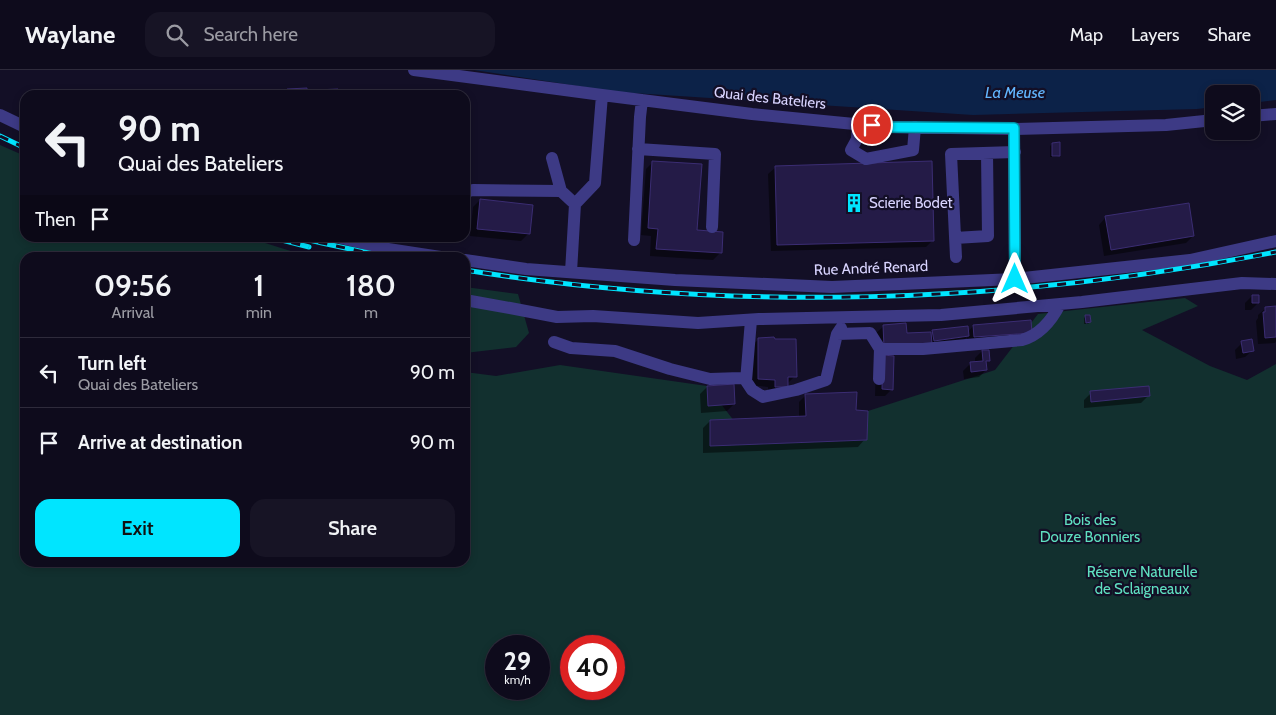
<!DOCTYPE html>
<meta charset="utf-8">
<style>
body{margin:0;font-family:Cabin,sans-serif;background:#171425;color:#f1f3f6;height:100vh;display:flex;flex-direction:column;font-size:19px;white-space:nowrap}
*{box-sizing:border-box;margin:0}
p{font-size:16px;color:#9b9ba3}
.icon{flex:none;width:28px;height:28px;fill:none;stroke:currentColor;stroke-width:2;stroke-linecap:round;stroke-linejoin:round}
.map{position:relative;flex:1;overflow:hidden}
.side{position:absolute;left:20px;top:182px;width:450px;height:315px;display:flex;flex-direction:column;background:#0e0b1c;border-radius:15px;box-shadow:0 2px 8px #0003,0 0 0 1px #2e2b3b}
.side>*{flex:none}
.hud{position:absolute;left:20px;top:20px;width:450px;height:152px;border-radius:15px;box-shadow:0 2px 8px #0003,0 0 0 1px #2e2b3b;background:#0e0b1c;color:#f1f3f6;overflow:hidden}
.controls{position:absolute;left:1205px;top:15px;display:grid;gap:10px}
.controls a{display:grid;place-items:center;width:55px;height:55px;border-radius:10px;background:#0e0b1c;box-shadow:0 2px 8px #0003,0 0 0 1px #2e2b3b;font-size:25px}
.speed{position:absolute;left:485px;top:565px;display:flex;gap:10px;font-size:25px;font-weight:700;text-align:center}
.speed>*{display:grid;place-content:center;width:65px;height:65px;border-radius:50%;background:#0e0b1c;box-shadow:0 2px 8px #0003,0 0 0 1px #2e2b3b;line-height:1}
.speed small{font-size:12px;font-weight:400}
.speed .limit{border:8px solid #d22;background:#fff;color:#111}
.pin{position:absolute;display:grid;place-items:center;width:42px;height:42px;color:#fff;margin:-21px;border:2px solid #fff;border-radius:50%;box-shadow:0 1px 5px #0007}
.me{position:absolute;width:55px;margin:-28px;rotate:0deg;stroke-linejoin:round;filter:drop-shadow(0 0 4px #0008)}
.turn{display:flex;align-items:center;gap:18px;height:105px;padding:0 15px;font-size:22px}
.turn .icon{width:65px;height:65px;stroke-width:2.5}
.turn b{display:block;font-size:35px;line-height:42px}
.then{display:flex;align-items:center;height:48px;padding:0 15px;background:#0003;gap:10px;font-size:19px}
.eta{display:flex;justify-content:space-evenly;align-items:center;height:85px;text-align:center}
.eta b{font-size:30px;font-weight:600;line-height:35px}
.cta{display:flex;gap:10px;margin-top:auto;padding:10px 15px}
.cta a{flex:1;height:58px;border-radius:15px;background:#00e5ff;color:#111;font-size:20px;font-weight:600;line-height:58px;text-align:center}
.cta a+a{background:#171425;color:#f1f3f6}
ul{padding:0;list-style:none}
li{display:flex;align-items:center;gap:15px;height:70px;padding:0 15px;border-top:1px solid #2e2b3b}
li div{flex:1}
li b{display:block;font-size:19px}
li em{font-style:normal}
header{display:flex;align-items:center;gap:30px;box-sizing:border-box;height:70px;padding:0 25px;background:#0e0b1c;border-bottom:1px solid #2e2b3b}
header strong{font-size:24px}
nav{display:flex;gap:28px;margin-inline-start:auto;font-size:18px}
.search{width:350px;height:45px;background:#171425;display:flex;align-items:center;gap:12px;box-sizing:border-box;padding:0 18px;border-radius:15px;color:#9b9ba3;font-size:19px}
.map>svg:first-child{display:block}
.green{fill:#12302f;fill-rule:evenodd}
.water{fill:#0c2248}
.shadow{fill:#0007}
.building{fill:#241b47;stroke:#3b2d73}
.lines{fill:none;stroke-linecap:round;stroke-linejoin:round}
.minor{stroke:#3d3a85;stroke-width:12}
.rail-casing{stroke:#00e5ff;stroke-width:5}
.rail{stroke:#130f26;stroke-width:3;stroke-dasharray:9;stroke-linecap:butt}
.route-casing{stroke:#0095a6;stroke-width:12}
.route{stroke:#00e5ff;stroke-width:9}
.labels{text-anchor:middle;stroke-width:4.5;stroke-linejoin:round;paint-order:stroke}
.street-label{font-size:15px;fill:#d9d4ff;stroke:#130f26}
.poi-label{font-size:15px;fill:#d9d4ff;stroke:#130f26;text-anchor:start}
.park-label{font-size:15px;fill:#5fe0c0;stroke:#130f26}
.water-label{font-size:16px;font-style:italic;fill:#62b6ff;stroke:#130f26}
</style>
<header>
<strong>Waylane</strong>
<div class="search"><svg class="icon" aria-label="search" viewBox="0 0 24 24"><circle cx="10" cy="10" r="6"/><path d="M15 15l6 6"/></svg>Search here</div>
<nav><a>Map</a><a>Layers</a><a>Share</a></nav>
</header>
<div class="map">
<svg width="1276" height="645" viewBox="0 0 1276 645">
<rect width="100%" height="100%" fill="#130f26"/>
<path class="green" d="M0,75L25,86V168H249L297,183L320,187L25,188V492H465V302L496,306L560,295L707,316L752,374L866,370L868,341L995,300L1038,244L1185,228L1198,236L1142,260L1210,296L1247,310L1276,294V645H0ZM496,576H539V619H496ZM571,576H614V619H571Z
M465,217L518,224L529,263L516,277L465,283Z"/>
<path class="water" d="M474,0H1276V30L1251,33V24H1214V37L1197,39L973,45L617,22Z"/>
<path class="shadow" d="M1052,74L1059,85L1057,87H1050V76Z
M653,92L696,161L720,183L713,190L650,186L651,166L641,165L646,99Z
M776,97L933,170L926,177L771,181L768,104Z
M480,130L528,164L521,171L470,166L473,137Z
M1106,147L1193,166L1186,173L1104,186L1099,155Z
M1252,226L1258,233L1251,240H1245V233Z
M1276,237V271L1275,273L1258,274L1256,251L1258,248V245L1266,238Z
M1086,246L1090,252L1088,254H1084V248Z
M884,256L905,265L931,263L933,261L968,262L973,256L1030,262L967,274V267L961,273L878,283L876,263Z
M759,269L774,270L795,306L788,313L768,324V317L751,315V276Z
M1242,273L1253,280L1245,287L1236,289L1235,280Z
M982,281L989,290L985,294L986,300L979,307L964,309L963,301L970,294L975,293V288Z
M876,294L892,319L885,326H875Z
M707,317L734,334L727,341L701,343L700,324Z
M1091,323L1148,326L1141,333L1084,338V330Z
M806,325L855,342L865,369L858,377L703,383V358L710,351L799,347V332Z"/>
<path class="building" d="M307,18V25H287V19Z
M338,19V25H316V20Z
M1060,72V86H1052V73Z
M652,91L702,94L697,160L723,162L722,183L656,179L658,159L648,158Z
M932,91L934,171L777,175L775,96Z
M480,129L533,135L530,164L477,159Z
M1189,133L1194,166L1111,180L1105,146Z
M1252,225H1259V233H1252Z
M1276,236V267L1265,268L1263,242H1265V237Z
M1085,245H1090L1091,252L1086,253Z
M1031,250L1032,263L974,267L973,255Z
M906,253L907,263L931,262L932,274L884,277L883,255Z
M968,256L969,266L934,271L932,260Z
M774,267L775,269H796L797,307H788V317H775V310L758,309V268Z
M1252,269L1254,281L1243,283L1241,271Z
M982,280H989L990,291H986L987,300L971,302L970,292L983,291Z
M883,285L894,286L893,320L882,319Z
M734,314L735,334L708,336L707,316Z
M1149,316L1150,326L1091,332L1090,321Z
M857,322L856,340L868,341L867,370L710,376V350L806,346L805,324Z"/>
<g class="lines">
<path class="minor" d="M414,0L602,25L752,44L885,57L1014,59L1166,55L1214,50
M0,45L25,57
M1251,46L1276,44
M858,54L857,69L851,80L866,89L913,80L915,57
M1014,59L1015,209
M638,79L715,84L712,157
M552,88L561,121
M465,122L473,120L561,121L575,134
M341,168L388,179L447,188
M955,168L988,166L987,83
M634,170L640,47L642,30
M956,187L951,84L1015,82
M465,190L526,199L675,210L832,217L1015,209L1190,190L1276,171
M571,202L575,134L595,113L602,25
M465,230L510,238L557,247L593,246L698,253L759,249L941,245L1082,232L1242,213L1276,214
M751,250L746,311L752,320L763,327L796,320L826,310L837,264L841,258
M837,264L870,263L880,279H923L1022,270C1039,265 1052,250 1060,234
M554,272L571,278L615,281L670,299L710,309L741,308
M879,309L880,279"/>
<g class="rail-casing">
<path id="rail" d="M0,66L25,78
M274,168L309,177
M301,168L322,173L392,188
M465,200C734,243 1009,234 1276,182"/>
</g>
<use href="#rail" class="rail"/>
</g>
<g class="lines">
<g class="route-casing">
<path id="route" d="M872,55L885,57L1014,58L1015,209"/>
</g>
<use href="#route" class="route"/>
</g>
<defs>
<g id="building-bare" transform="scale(1.5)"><path d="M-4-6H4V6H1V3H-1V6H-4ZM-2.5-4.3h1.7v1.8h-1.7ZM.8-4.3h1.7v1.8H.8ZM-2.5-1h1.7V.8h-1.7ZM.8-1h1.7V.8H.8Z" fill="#00e5ff" stroke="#130f26" stroke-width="2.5" paint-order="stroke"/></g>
</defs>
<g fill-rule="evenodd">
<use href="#building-bare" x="854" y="133"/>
</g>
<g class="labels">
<g class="street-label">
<text transform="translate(770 28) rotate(6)" y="5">Quai des Bateliers</text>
<text transform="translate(871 198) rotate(-2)" y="5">Rue André Renard</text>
</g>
<g class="poi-label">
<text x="869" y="138">Scierie Bodet</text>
</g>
<g class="park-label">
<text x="1090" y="455">Bois des<tspan x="1090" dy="17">Douze Bonniers</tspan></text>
<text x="1142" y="507">Réserve Naturelle<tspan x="1142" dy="17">de Sclaigneaux</tspan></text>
</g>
<g class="water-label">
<text x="1015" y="28">La Meuse</text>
</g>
</g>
</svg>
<div class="controls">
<a><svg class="icon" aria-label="layers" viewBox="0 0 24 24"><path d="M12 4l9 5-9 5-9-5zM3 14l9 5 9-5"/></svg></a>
</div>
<div class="speed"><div>29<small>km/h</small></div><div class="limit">40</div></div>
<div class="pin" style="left:872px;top:55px;background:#d93025"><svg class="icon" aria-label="arrive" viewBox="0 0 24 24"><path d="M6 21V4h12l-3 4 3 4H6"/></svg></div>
<svg class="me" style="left:1015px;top:209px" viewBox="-20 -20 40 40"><path d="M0-17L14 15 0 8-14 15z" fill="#00e5ff" stroke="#fff" stroke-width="4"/></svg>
<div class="hud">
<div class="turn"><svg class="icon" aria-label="left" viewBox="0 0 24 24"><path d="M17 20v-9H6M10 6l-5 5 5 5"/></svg><div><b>90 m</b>Quai des Bateliers</div></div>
<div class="then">Then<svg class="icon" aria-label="arrive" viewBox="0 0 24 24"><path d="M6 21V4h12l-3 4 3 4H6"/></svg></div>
</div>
<section class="side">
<div class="eta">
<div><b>09:56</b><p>Arrival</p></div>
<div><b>1</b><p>min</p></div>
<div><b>180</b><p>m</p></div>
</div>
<ul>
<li><svg class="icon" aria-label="left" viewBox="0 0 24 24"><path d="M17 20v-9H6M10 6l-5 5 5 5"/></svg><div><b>Turn left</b><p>Quai des Bateliers</p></div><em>90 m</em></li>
<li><svg class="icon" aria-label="arrive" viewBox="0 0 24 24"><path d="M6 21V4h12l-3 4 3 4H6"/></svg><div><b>Arrive at destination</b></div><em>90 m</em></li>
</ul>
<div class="cta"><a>Exit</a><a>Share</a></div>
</section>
</div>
